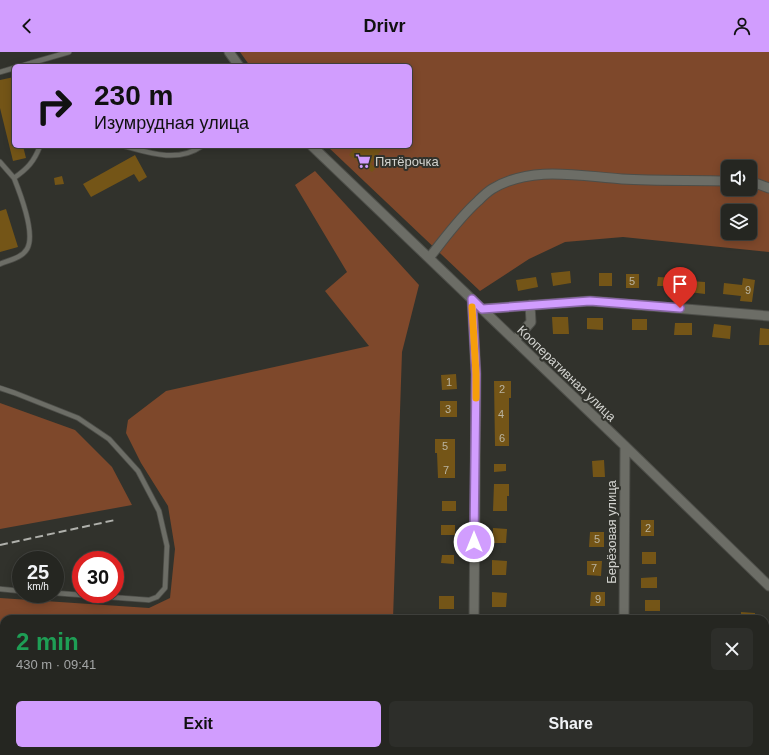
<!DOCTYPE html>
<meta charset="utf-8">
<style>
body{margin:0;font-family:Helvetica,sans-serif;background:#2d2e2a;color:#f1f3f6;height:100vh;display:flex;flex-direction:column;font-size:15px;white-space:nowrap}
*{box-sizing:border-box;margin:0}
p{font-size:13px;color:#a3a5a5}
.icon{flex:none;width:22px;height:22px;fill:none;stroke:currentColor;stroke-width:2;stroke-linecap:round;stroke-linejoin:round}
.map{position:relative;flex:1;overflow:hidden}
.sheet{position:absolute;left:0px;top:563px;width:769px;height:140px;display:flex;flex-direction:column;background:#252621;border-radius:12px 12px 0 0;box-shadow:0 2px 10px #0003,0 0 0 1px #42433f}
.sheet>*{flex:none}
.hud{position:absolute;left:12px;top:12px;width:400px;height:84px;border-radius:6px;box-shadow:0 2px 10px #0003,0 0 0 1px #42433f;background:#d19dfe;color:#111;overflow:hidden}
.tools{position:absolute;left:721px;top:108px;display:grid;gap:8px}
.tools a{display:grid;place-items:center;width:36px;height:36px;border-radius:6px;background:#252621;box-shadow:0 2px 10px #0003,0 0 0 1px #42433f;font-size:20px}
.speed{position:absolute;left:12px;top:499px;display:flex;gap:8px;font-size:20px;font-weight:700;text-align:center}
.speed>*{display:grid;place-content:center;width:52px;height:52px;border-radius:50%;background:#252621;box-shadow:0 2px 10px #0003,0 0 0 1px #42433f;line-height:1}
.speed small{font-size:10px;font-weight:400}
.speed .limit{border:6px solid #d22;background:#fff;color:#111}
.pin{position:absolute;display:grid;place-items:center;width:34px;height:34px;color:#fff;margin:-41px -17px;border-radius:50% 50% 50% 0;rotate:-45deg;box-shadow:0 0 4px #0007}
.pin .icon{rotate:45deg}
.me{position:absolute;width:44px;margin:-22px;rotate:0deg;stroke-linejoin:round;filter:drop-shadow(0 0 3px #0008)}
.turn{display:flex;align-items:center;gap:14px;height:84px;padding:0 16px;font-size:18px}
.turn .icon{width:52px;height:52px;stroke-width:2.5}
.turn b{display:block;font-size:28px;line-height:34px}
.round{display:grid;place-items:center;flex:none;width:42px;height:42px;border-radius:6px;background:#2d2e2a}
.summary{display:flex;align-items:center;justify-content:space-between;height:68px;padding:0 16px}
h1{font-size:24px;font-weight:600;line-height:30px;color:#1e9e55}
.button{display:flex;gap:8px;margin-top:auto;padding:8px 16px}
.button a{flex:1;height:46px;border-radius:6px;background:#d19dfe;color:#111;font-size:16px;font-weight:600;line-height:46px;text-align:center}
.button a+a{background:#2d2e2a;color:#f1f3f6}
header{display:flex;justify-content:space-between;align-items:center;height:52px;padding:0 16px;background:#d19dfe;color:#111;font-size:18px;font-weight:600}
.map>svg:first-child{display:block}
.green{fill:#7e482b;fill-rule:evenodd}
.building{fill:#745517}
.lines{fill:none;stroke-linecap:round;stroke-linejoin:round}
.lane-casing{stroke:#4d4e49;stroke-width:6}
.street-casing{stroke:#4d4e49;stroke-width:11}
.lane{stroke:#6c6d66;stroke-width:4.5}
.street{stroke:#6c6d66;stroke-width:9}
.rail{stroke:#afb0ab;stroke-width:2;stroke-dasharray:8 4;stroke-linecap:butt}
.route-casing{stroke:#8866a5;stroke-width:10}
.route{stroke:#d19dfe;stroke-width:7}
.slow{stroke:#f59e0b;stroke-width:7}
.labels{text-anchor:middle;stroke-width:4;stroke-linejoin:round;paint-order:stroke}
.number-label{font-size:11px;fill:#bab4a1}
.poi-label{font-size:13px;fill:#d2d3cf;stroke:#31322c;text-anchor:start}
.street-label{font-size:13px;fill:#d2d3cf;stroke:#31322c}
</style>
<header><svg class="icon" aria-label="back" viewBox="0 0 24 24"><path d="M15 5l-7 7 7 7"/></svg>Drivr<svg class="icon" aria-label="person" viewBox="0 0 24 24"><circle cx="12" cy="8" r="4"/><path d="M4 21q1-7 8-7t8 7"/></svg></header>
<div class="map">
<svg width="769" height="703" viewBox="0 0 769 703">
<rect width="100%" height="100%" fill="#31322c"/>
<path class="green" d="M240,0H769V200L623,185L565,190L529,207L480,239L327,94H410V14H250ZM728,115H750V137H728ZM728,159H750V181H728Z
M315,119L419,233L402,300L393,567H4V699H389V703H0V546L149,556L170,546L175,497L168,454L141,411L126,381L128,368L166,339L369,294L325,239L347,220L295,133Z
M0,351L75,378L112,415L132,453L0,477Z"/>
<path class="building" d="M14,25V45H11L14,58V94H23L26,106L13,109L0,56V28Z
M356,94H378L382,97L371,112L376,116L372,120L349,103Z
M135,103L147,125L139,130L134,122L91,145L83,132Z
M62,124L64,132L55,133L54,126Z
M6,157L18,195L0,200V159Z
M570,219L571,231L553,234L551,221Z
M599,221H612V234H599Z
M626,222H639V236H626Z
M536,225L538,235L518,239L516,228Z
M658,225L674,226V234H657Z
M743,226L755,228L752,250L740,249L741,244L723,242L724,231L742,233Z
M690,229L705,230V242L689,240Z
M552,265H568L569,282H553Z
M587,266H603V278L587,277Z
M632,267H647V278H632Z
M675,271H692V283H674Z
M714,272L731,274L730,287L712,285Z
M760,276L769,277V293H759Z
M456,322L457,337L442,338L441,323Z
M494,329H511V346H509V394H495Z
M440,349H457V365H440Z
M435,387H455V426H438L437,401H435Z
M604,408L605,425H593L592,409Z
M494,412H506V419L494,420Z
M494,432H509V444H507V459H493Z
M442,449H456V459H442Z
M641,468H654V484H641Z
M441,473H455V483H441Z
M493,476L507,477L506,491H492Z
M590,480H604V495H589Z
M642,500H656V512H642Z
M442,503H454V512L441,511Z
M492,508L507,509L506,523H492Z
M587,509H602L601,524L587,523Z
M657,525V536H641V526Z
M492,540L507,541L506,555H492Z
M591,540H605V554H590Z
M439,544H454V557H439Z
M645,548H660V559H645Z
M741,560L755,561V567H741Z"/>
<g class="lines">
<g class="lane-casing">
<path id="lane" d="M21,14L31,11
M32,14L31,11L69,0
M0,20L14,16
M124,94C149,101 178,111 202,94
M0,110L14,126C27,117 34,110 40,94
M0,212C9,208 22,206 27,197C36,182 20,141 14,126
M0,336L15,341L78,366L109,387L138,419L159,459L167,494L165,536L157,545L149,548L55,541
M0,537L21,539"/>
</g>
<g class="street-casing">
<path id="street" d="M229,0L239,14
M312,94L625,394L769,534
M750,131L758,132L769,136
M429,206C445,186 459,166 478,149C482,145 487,140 492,137C531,113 579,124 622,127C657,129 693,128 728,129
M472,247L476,322L474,567
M482,257L590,249L769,264
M515,288L531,270L530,253
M624,567L625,394
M473,703V699
M623,703V699"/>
</g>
<use href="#lane" class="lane"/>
<use href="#street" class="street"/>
<path class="rail" d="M0,493L115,468"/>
</g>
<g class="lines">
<g class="route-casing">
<path id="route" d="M474,490L476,322L472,247L482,257L590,249L680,256"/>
</g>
<use href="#route" class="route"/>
<path class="slow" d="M472,255L476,322V346"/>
</g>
<defs>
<g id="supermarket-bare" transform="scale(1.2)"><path d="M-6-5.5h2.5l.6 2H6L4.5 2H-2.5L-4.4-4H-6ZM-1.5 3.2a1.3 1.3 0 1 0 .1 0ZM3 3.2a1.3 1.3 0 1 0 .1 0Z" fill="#d19dfe" stroke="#31322c" stroke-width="2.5" paint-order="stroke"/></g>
</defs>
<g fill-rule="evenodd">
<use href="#supermarket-bare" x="363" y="109"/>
</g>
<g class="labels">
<g class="number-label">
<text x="632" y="233">5</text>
<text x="748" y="242">9</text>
<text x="449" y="334">1</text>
<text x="502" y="341">2</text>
<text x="448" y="361">3</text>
<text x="501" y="366">4</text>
<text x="502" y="390">6</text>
<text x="445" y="398">5</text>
<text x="446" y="422">7</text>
<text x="648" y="480">2</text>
<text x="597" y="491">5</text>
<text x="594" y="520">7</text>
<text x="598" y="551">9</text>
</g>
<g class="poi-label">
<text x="375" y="114">Пятёрочка</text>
</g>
<g class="street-label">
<text transform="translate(567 321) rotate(44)" y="5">Кооперативная улица</text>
<text transform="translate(611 480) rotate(-90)" y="5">Берёзовая улица</text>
</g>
</g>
</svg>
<div class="tools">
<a><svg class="icon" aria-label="sound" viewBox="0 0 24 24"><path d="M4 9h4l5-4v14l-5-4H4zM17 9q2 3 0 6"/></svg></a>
<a><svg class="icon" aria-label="layers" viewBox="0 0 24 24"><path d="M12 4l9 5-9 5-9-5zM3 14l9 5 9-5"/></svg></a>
</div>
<div class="speed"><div>25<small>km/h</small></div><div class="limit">30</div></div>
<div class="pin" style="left:680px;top:256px;background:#d93025"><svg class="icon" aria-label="arrive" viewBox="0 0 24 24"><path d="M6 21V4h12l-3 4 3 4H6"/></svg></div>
<svg class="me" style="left:474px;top:490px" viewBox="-20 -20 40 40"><circle r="17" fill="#d19dfe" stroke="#fff" stroke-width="3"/><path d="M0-11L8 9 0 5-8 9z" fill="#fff"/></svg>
<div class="hud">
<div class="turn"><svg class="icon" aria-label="right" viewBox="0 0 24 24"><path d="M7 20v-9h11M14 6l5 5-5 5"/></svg><div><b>230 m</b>Изумрудная улица</div></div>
</div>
<section class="sheet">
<div class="summary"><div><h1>2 min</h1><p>430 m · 09:41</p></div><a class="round"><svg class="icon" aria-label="close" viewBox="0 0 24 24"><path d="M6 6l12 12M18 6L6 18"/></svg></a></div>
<div class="button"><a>Exit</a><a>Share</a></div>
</section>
</div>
